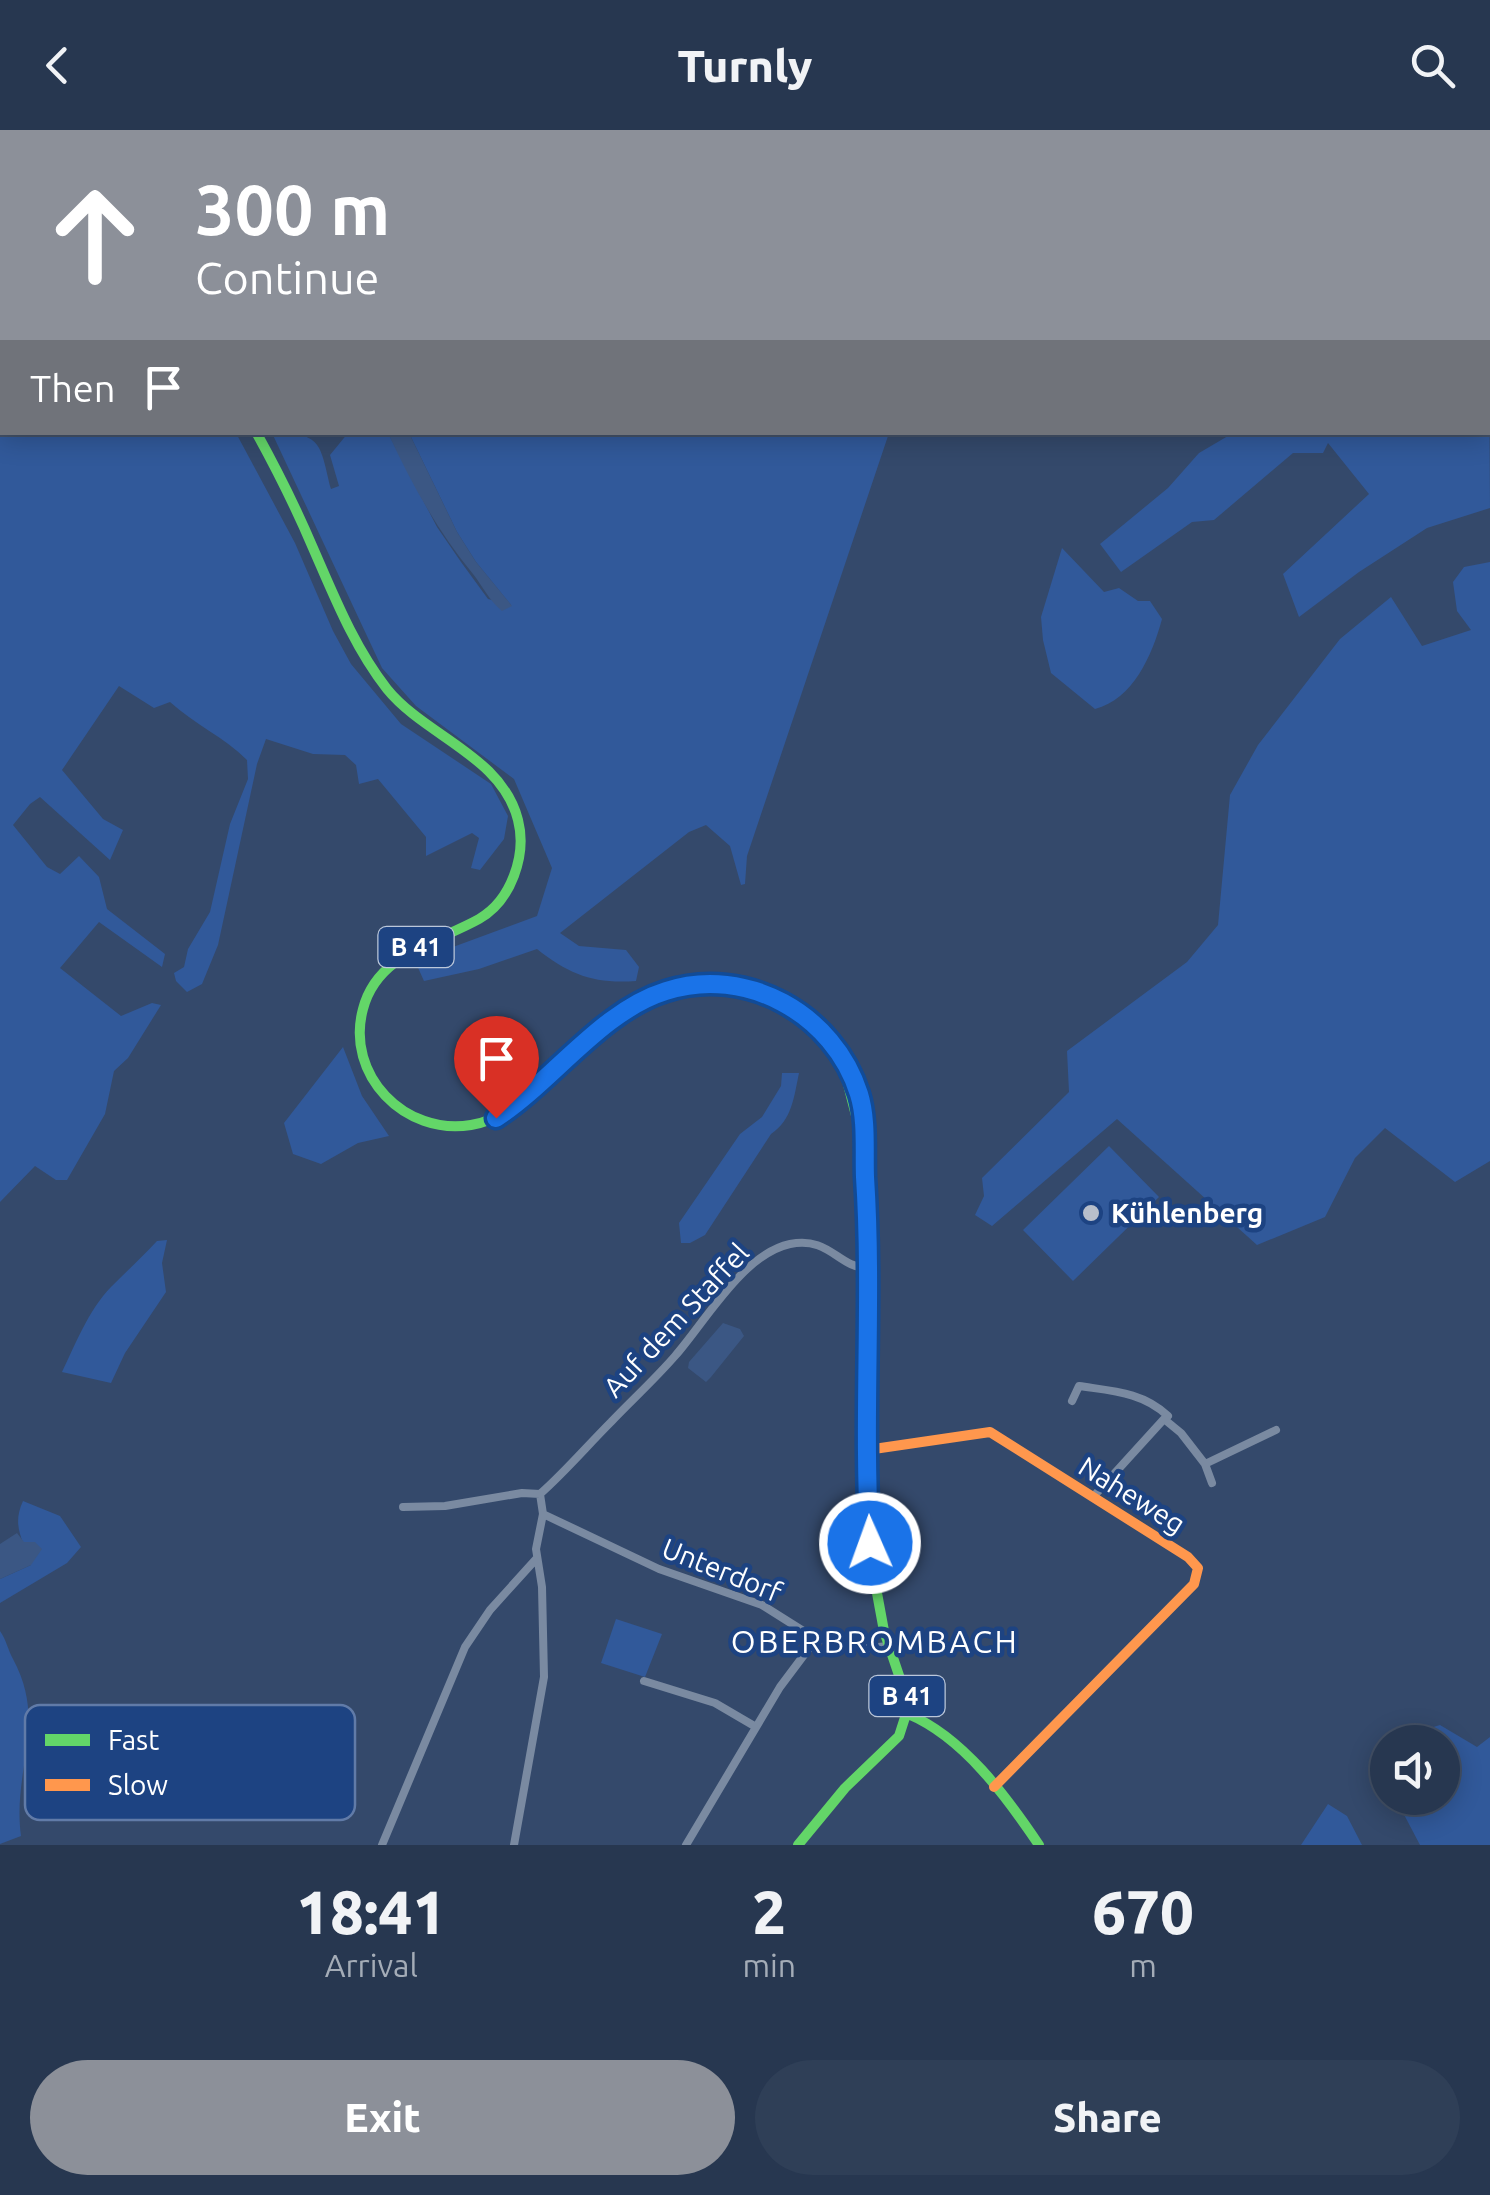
<!DOCTYPE html>
<meta charset="utf-8">
<style>
body{margin:0;font-family:Ubuntu,sans-serif;background:#2f3f57;color:#f1f3f6;height:100vh;display:flex;flex-direction:column;font-size:38px;white-space:nowrap}
*{box-sizing:border-box;margin:0}
p{font-size:32px;color:#a4acb7}
.icon{flex:none;width:55px;height:55px;fill:none;stroke:currentColor;stroke-width:2;stroke-linecap:round;stroke-linejoin:round}
.map{position:relative;height:1715px;overflow:hidden}
.side{display:flex;flex-direction:column;background:#273750;flex:1}
.side>*{flex:none}
.guide{position:absolute;left:0px;top:0px;width:1490px;height:305px;box-shadow:0 5px 25px #0003,0 0 0 2px #435167;background:#8c9099;color:#fff;overflow:hidden}
.tools{position:absolute;left:1370px;top:1595px;display:grid;gap:20px}
.tools a{display:grid;place-items:center;width:90px;height:90px;border-radius:50%;background:#273750;box-shadow:0 5px 25px #0003,0 0 0 2px #435167;font-size:50px}
.pin{position:absolute;display:grid;place-items:center;width:85px;height:85px;color:#fff;margin:-102px -42px;border-radius:50% 50% 50% 0;rotate:-45deg;box-shadow:0 0 10px #0007}
.pin .icon{rotate:45deg}
.me{position:absolute;width:110px;margin:-55px;rotate:358deg;stroke-linejoin:round;filter:drop-shadow(0 0 8px #0008)}
.turn{display:flex;align-items:center;gap:35px;height:210px;padding:0 30px;font-size:45px}
.turn .icon{width:130px;height:130px;stroke-width:2.5}
.turn b{display:block;font-size:70px;line-height:85px}
.then{display:flex;align-items:center;height:95px;padding:0 30px;background:#0003;gap:20px;font-size:38px}
.eta{display:flex;justify-content:space-evenly;align-items:center;height:170px;text-align:center}
.eta b{font-size:60px;font-weight:800;line-height:70px}
.primary-button{display:flex;gap:20px;margin-top:auto;padding:20px 30px}
.primary-button a{flex:1;height:115px;border-radius:60px;background:#8c9099;color:#fff;font-size:40px;font-weight:800;line-height:115px;text-align:center}
.primary-button a+a{background:#2f3f57;color:#f1f3f6}
header{display:flex;justify-content:space-between;align-items:center;height:130px;padding:0 30px;background:#273750;font-size:45px;font-weight:800}
.map>svg:first-child{display:block}
.green{fill:#31599a}
.water{fill:#3b5784}
.lines{fill:none;stroke-linecap:round;stroke-linejoin:round}
.street{stroke:#7a8aa1;stroke-width:8}
.fast{stroke:#63d668;stroke-width:10}
.slow{stroke:#ff974d;stroke-width:10}
.route-casing{stroke:#114b97;stroke-width:25}
.route{stroke:#1a73e8;stroke-width:18}
.poi-dot{fill:#b8bfcb;stroke:#1d4382;stroke-width:4}
.labels{text-anchor:middle;stroke-width:9;stroke-linejoin:round;paint-order:stroke}
.shield{fill:#1d4382;stroke:#bbc7da;stroke-width:2.5}
.shield-label{font-size:25px;font-weight:bold;fill:#fff}
.poi-label{font-size:28px;font-weight:bold;fill:#fff;stroke:#1d4382;text-anchor:start}
.street-label{font-size:28px;fill:#fff;stroke:#1d4382}
.quarter-label{font-size:32px;letter-spacing:2.5px;fill:#fff;stroke:#1d4382}
.key{fill:#1d4382;stroke:#617ba8;stroke-width:2.5}
.key-label{font-size:28px;fill:#fff}
</style>
<header><svg class="icon" aria-label="back" viewBox="0 0 24 24"><path d="M15 5l-7 7 7 7"/></svg>Turnly<svg class="icon" aria-label="search" viewBox="0 0 24 24"><circle cx="10" cy="10" r="6"/><path d="M15 15l6 6"/></svg></header>
<div class="map">
<svg width="1490" height="1715" viewBox="0 0 1490 1715">
<rect width="100%" height="100%" fill="#34496b"/>
<path class="green" d="M0,0H126L2,2V302L236,303L295,413L333,501L351,534L401,594L491,654L508,686L504,709L480,740L471,738L479,708L472,703L426,726V707L378,649L359,654L356,635L345,625L313,624L266,609L257,634L218,815L202,854L187,862L176,851L174,843L184,837L188,819L210,782L230,694L248,649L247,630C224,607 194,594 170,572L154,578L119,556L62,640L103,689L123,700L110,730L40,667L30,674L13,695L47,737L60,744L79,726L99,747L107,779L165,824L162,837L99,792L60,838L121,886L152,873L161,875L128,928L114,941L105,984L67,1050H56L35,1036L0,1072Z
M254,0H740L737,2Z
M1488,52L1490,378L1427,398L1359,442L1299,487L1283,444L1369,364L1328,313L1323,323H1293L1214,390L1192,392L1121,442L1100,414L1168,358L1199,323L1233,303L1488,302Z
M272,303C323,302 320,315 331,359L339,356L330,325L348,303H388L437,397L461,432L488,469L511,475L476,432L457,402L409,303H889L747,726L745,754L741,755L730,716L706,695L689,702L560,803L579,816L626,820L639,837L636,851C594,854 570,845 537,819L479,839L424,851L415,831L537,786L552,738L514,649L416,576L382,538Z
M1062,418L1104,462L1119,458L1138,471H1150L1162,489C1152,526 1133,569 1095,579L1051,543L1043,510L1041,487Z
M1490,432V1031L1455,1052L1385,998L1355,1028L1325,1087L1257,1115L1117,989L992,1096L975,1085L984,1066L982,1048L1069,962L1067,921L1187,832L1218,795L1230,665L1258,615L1340,509L1391,467L1422,516L1471,500L1457,481L1453,452L1464,437Z
M343,917L362,966L389,1006L358,1013L321,1034L293,1024L284,993Z
M782,943H799C794,967 792,990 771,1004L705,1105L690,1113H681L679,1093L740,1004L762,987L781,956Z
M1109,1016L1159,1067L1073,1151L1023,1100Z
M167,1110L162,1133L166,1162L125,1223L111,1253L62,1242C76,1213 88,1181 111,1157C126,1142 142,1127 157,1111Z
M23,1371L60,1386L81,1417L67,1433L0,1473V1449L31,1435C24,1410 11,1397 23,1371Z
M616,1489L662,1504L645,1547L601,1533Z
M0,1501C6,1509 8,1520 13,1529C48,1594 12,1639 21,1706L0,1714Z
M1440,1595L1477,1617L1490,1607V1715H1420L1399,1675L1403,1668H1442V1612H1420L1414,1603Z
M1328,1674L1347,1686L1362,1715H1301Z"/>
<path class="water" d="M388,303H409L457,402L476,432L512,476L502,481C489,470 483,457 473,444C438,402 411,353 388,303Z
M723,1193L740,1199L744,1206L711,1247L706,1252L688,1238L689,1232Z
M17,1403L24,1412H35L42,1419L31,1435L0,1449V1414Z"/>
<g class="lines">
<path class="street" d="M1072,1271L1079,1256C1112,1261 1143,1262 1168,1286L1164,1289
M1205,1334L1212,1353
M540,1364C565,1342 587,1316 611,1292C632,1270 655,1249 675,1226C705,1192 743,1124 790,1114C830,1106 838,1138 868,1138
M1093,1367L1164,1289L1181,1303L1205,1334L1276,1300
M403,1377L445,1376L522,1363L540,1364
M543,1384L659,1439L762,1475L816,1509L868,1518L888,1516
M644,1551L715,1573L756,1597
M382,1715L465,1517L490,1480L537,1428
M514,1715L544,1547L542,1457L536,1419L543,1384L540,1364
M686,1715L780,1557L816,1509"/>
<path class="fast" d="M134,0V2
M256,302C277,340 296,378 313,418C334,466 354,517 387,559C425,606 502,626 518,690C527,725 511,771 479,789C436,813 377,824 363,879C345,945 405,1006 471,995C498,991 522,971 542,954
M845,943L859,997
M908,1584C963,1607 1006,1666 1039,1715
M798,1715L845,1658L899,1606L909,1575L884,1501L872,1436L866,1320L868,1140L864,988L857,956L837,920"/>
<path class="slow" d="M542,954C570,931 595,904 625,883C695,834 787,853 837,920
M867,1320L990,1302L1188,1427L1198,1438L1194,1454L994,1657"/>
</g>
<g class="lines">
<g class="route-casing">
<path id="route" d="M496,988C553,951 601,881 666,861C746,835 834,884 859,964C867,990 864,1020 865,1047C873,1169 862,1291 870,1413"/>
</g>
<use href="#route" class="route"/>
</g>
<circle class="poi-dot" cx="1091" cy="1083" r="10"/>
<g class="labels">
<g class="shield">
<rect x="378.5" y="797" width="75" height="40" rx="8"/>
<rect x="869.5" y="1546" width="75" height="40" rx="8"/>
</g>
<g class="shield-label">
<text x="416" y="826">B 41</text>
<text x="907" y="1575">B 41</text>
</g>
<g class="poi-label">
<text x="1111" y="1093">Kühlenberg</text>
</g>
<g class="street-label">
<text transform="translate(676 1190) rotate(-47)" y="10">Auf dem Staffel</text>
<text transform="translate(1132 1365) rotate(32)" y="10">Naheweg</text>
<text transform="translate(722 1440) rotate(22)" y="10">Unterdorf</text>
</g>
<g class="quarter-label">
<text x="875" y="1523">OBERBROMBACH</text>
</g>
</g>
<rect x="25" y="1575" width="330" height="115" rx="15" class="key"/>
<rect x="45" y="1604" width="45" height="12" fill="#63d668"/>
<rect x="45" y="1649" width="45" height="12" fill="#ff974d"/>
<g class="key-label">
<text x="108" y="1620">Fast</text>
<text x="108" y="1665">Slow</text>
</g>
</svg>
<div class="tools">
<a><svg class="icon" aria-label="sound" viewBox="0 0 24 24"><path d="M4 9h4l5-4v14l-5-4H4zM17 9q2 3 0 6"/></svg></a>
</div>
<div class="pin" style="left:496px;top:988px;background:#d93025"><svg class="icon" aria-label="arrive" viewBox="0 0 24 24"><path d="M6 21V4h12l-3 4 3 4H6"/></svg></div>
<svg class="me" style="left:870px;top:1413px" viewBox="-20 -20 40 40"><circle r="17" fill="#1a73e8" stroke="#fff" stroke-width="3"/><path d="M0-11L8 9 0 5-8 9z" fill="#fff"/></svg>
<div class="guide">
<div class="turn"><svg class="icon" aria-label="ahead" viewBox="0 0 24 24"><path d="M12 20V5M6 11l6-6 6 6"/></svg><div><b>300 m</b>Continue</div></div>
<div class="then">Then<svg class="icon" aria-label="arrive" viewBox="0 0 24 24"><path d="M6 21V4h12l-3 4 3 4H6"/></svg></div>
</div>
</div>
<section class="side">
<div class="eta">
<div><b>18:41</b><p>Arrival</p></div>
<div><b>2</b><p>min</p></div>
<div><b>670</b><p>m</p></div>
</div>
<div class="primary-button"><a>Exit</a><a>Share</a></div>
</section>
